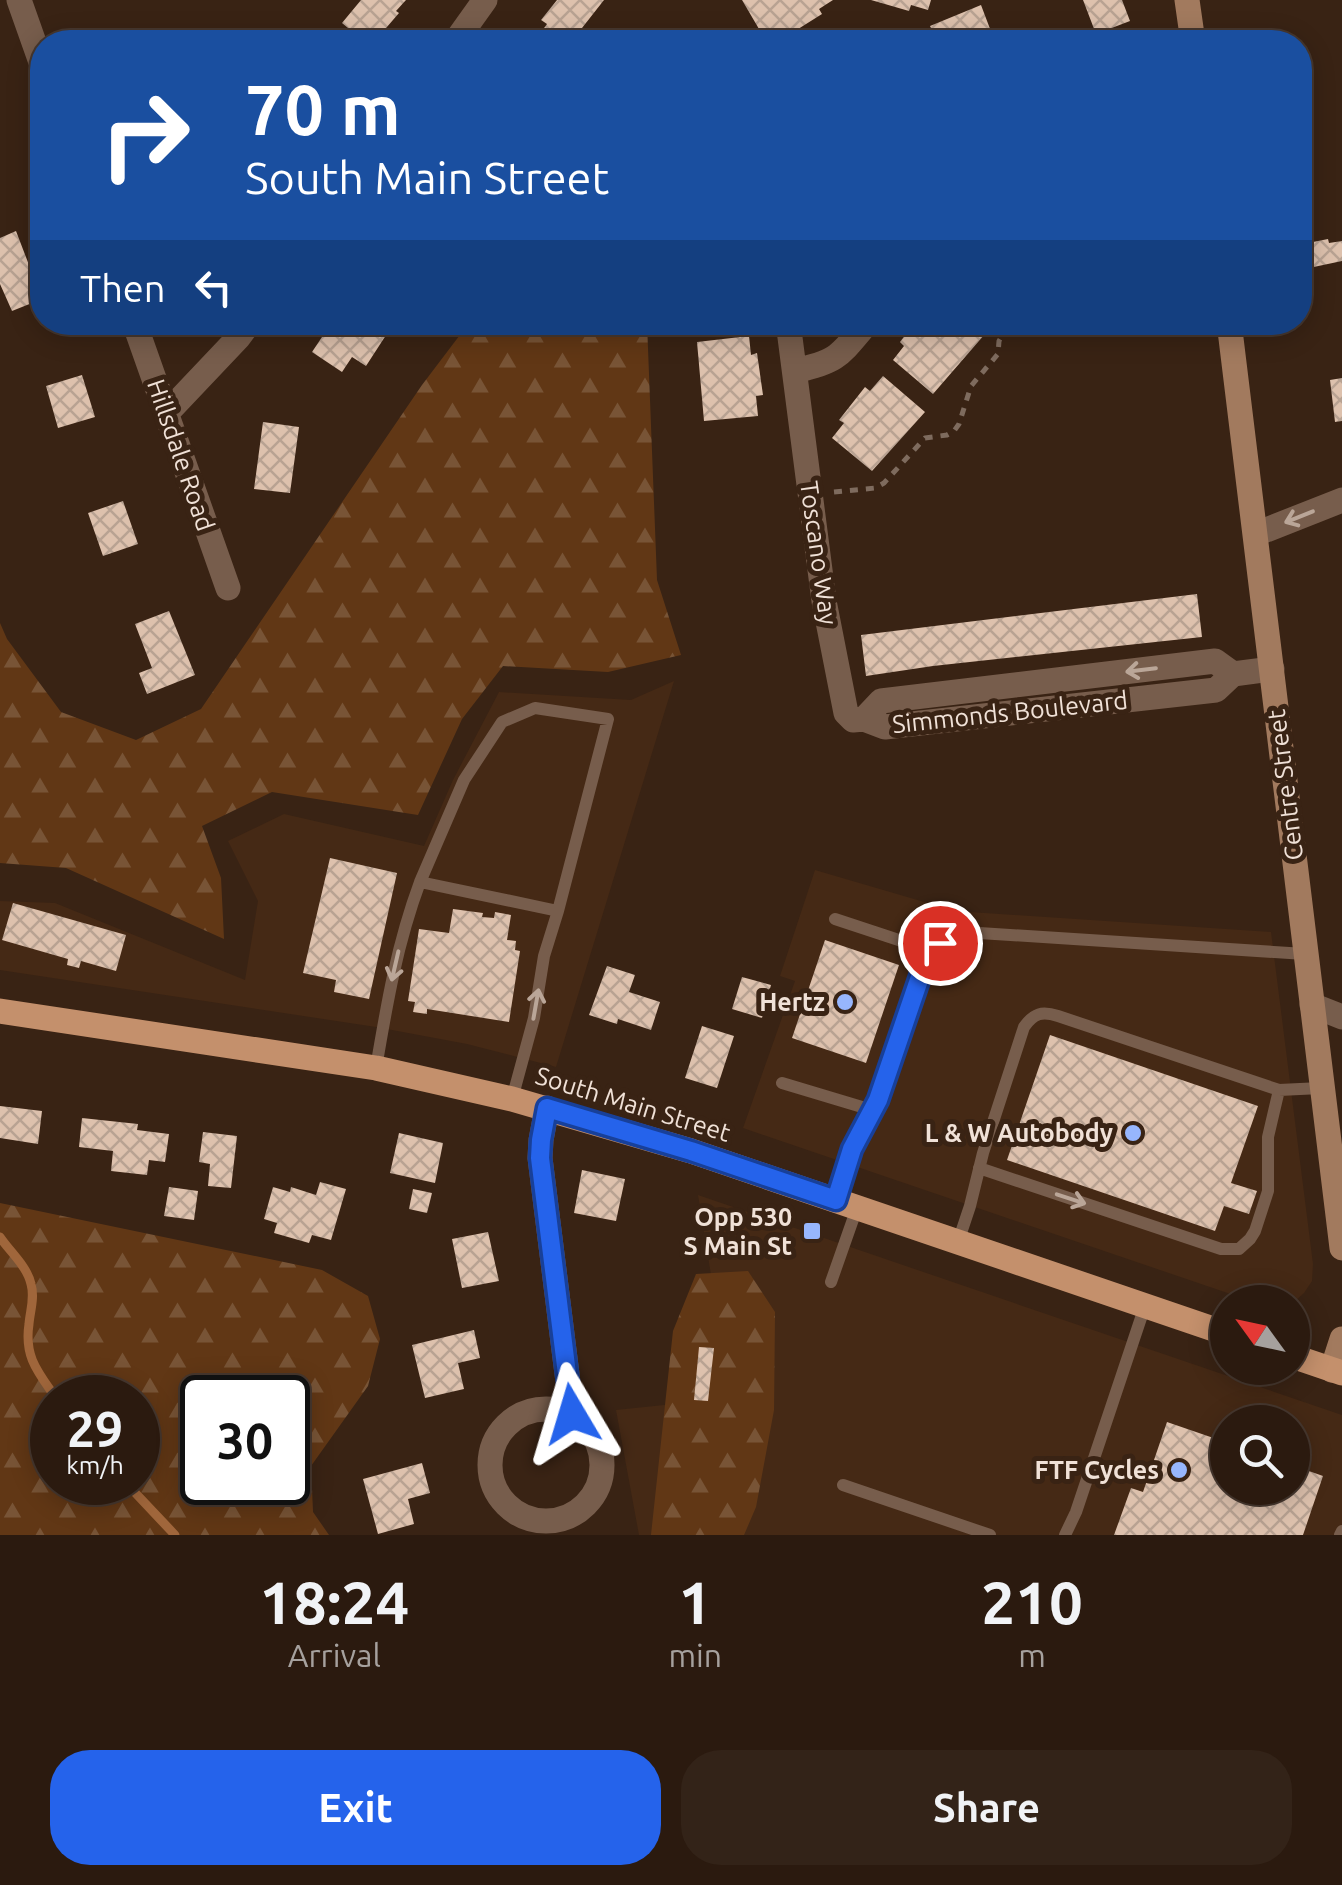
<!DOCTYPE html>
<style>
body{margin:0;font-family:Ubuntu,sans-serif;background:#332318;color:#f1f3f6;height:100vh;display:flex;flex-direction:column;font-size:38px;white-space:nowrap}
*{box-sizing:border-box;margin:0}
p{font-size:32px;color:#a6a19e}
.icon{flex:none;width:55px;height:55px;fill:none;stroke:currentColor;stroke-width:2;stroke-linecap:round;stroke-linejoin:round}
.map{position:relative;height:1535px;overflow:hidden}
.sheet{display:flex;flex-direction:column;background:#2b1a0f;flex:1}
.sheet>*{flex:none}
.guide{position:absolute;left:30px;top:30px;width:1282px;height:305px;border-radius:40px;box-shadow:0 5px 25px #0003,0 0 0 2px #47382f;background:#1a4fa0;color:#fff;overflow:hidden}
.needle{width:65px;rotate:303deg}
.controls{position:absolute;left:1210px;top:1285px;display:grid;gap:20px}
.controls a{display:grid;place-items:center;width:100px;height:100px;border-radius:50%;background:#2b1a0f;box-shadow:0 5px 25px #0003,0 0 0 2px #47382f;font-size:50px}
.speed{position:absolute;left:30px;top:1375px;display:flex;gap:20px;font-size:50px;font-weight:700;text-align:center}
.speed>*{display:grid;place-content:center;width:130px;height:130px;border-radius:50%;background:#2b1a0f;box-shadow:0 5px 25px #0003,0 0 0 2px #47382f;line-height:1}
.speed small{font-size:25px;font-weight:400}
.speed .limit{border:5px solid #111;border-radius:15px;background:#fff;color:#111}
.pin{position:absolute;display:grid;place-items:center;width:85px;height:85px;color:#fff;margin:-42px;border:5px solid #fff;border-radius:50%;box-shadow:0 2px 10px #0007}
.me{position:absolute;width:110px;margin:-55px;rotate:353deg;stroke-linejoin:round;filter:drop-shadow(0 0 8px #0008)}
.turn{display:flex;align-items:center;gap:35px;height:210px;padding:0 50px;font-size:45px}
.turn .icon{width:130px;height:130px;stroke-width:2.5}
.turn b{display:block;font-size:70px;line-height:85px}
.then{display:flex;align-items:center;height:95px;padding:0 50px;background:#0003;gap:20px;font-size:38px}
.eta{display:flex;justify-content:space-evenly;align-items:center;height:170px;text-align:center}
.eta b{font-size:60px;font-weight:700;line-height:70px}
.action{display:flex;gap:20px;margin-top:auto;padding:20px 50px}
.action a{flex:1;height:115px;border-radius:40px;background:#2563eb;color:#fff;font-size:40px;font-weight:700;line-height:115px;text-align:center}
.action a+a{background:#332318;color:#f1f3f6}
.map>svg:first-child{display:block}
.built{fill:#452915;fill-rule:evenodd}
.forest{fill:url(#forest-firs);fill-rule:evenodd}
.lines{fill:none;stroke-linecap:round;stroke-linejoin:round}
.stream{stroke:#a0663b;stroke-width:9}
.building{fill:url(#building-cross-hatch)}
.path{stroke:#7e6b5e;stroke-width:5;stroke-dasharray:8 8;stroke-linecap:butt}
.lane{stroke:#775d4c;stroke-width:12}
.street{stroke:#775d4c;stroke-width:25}
.secondary{stroke:#a27a5e;stroke-width:25}
.primary{stroke:#c4906c;stroke-width:25}
.oneway{stroke:#baa698}
.route-casing{stroke:#184099;stroke-width:25}
.route{stroke:#2563eb;stroke-width:18}
.poi-dot{fill:#97b6fd;stroke:#392314;stroke-width:4}
.labels{text-anchor:middle;stroke-width:10;stroke-linejoin:round;paint-order:stroke}
.street-label{font-size:25px;fill:#f0e1d7;stroke:#392314}
.poi-label{font-size:25px;font-weight:bold;fill:#f0e1d7;stroke:#392314;text-anchor:end}
</style>
<div class="map">
<svg width="1342" height="1535" viewBox="0 0 1342 1535">
<defs>
<pattern id="forest-firs" width="22" height="20" patternUnits="userSpaceOnUse" patternTransform="scale(2.5)"><rect width="22" height="20" fill="#613715"/><path d="M5 1l3.5 6h-7zM16 11l3.5 6h-7z" fill="#785436"/></pattern>
<pattern id="building-cross-hatch" width="8" height="8" patternUnits="userSpaceOnUse" patternTransform="scale(2.5)"><rect width="8" height="8" fill="#ddc1ad"/><path d="M0 0l8 8M0 8l8-8" fill="none" stroke="#b8a292"/></pattern>
</defs>
<rect width="100%" height="100%" fill="#392314"/>
<path class="built" d="M674,681L556,1067L467,1044L376,1027L0,970V901L55,903L245,980L258,901L228,841L284,814L424,846L453,780L499,692L631,700Z
M815,870L955,911L1271,932L1313,1264L1312,1281L1304,1293L1293,1303L1254,1302L743,1128L795,981L780,976Z
M698,1195L1342,1415V1535H639L616,1410L731,1398ZM1228,1422H1292V1488H1228Z"/>
<path class="forest" d="M469,323H647L657,580L681,655L608,672L503,666L462,719L418,815L272,792L202,826L221,878L224,939L66,868L0,863V623L7,639L61,712L136,740L201,709L422,385Z
M0,1203L322,1270L368,1296L380,1339L368,1386L311,1466L313,1512L329,1535H0ZM52,1398H138V1482H52ZM202,1398H288V1482H202Z
M748,1271L775,1312L774,1410L756,1507L744,1535H651L673,1331L696,1274Z"/>
<g class="lines">
<path class="stream" d="M0,1237C10,1252 27,1266 31,1284C35,1298 30,1311 29,1324C24,1357 38,1372 56,1398
M125,1482L175,1535"/>
</g>
<path class="building" d="M361,0H406L396,11L399,13L374,42H365L342,23Z
M557,0H604L571,42H548L539,35L547,24L541,20Z
M742,0H833L819,9L822,14L787,36L783,31L766,41Z
M871,0H931L928,10L911,5L909,11Z
M1083,0H1122L1130,21L1096,34Z
M981,5L995,42H938L930,26Z
M705,33L726,42H700Z
M16,231L42,299L12,311L0,284V238Z
M1300,238H1302L1303,244L1328,239L1329,243L1342,241V261L1309,268L1311,277L1300,279Z
M332,322H383L382,324L390,329L366,366L352,357L342,372L312,352Z
M915,322H972L985,334L933,394L893,360L904,346L900,342Z
M749,336L751,355L757,353L763,395L756,396L758,416L704,421L697,342Z
M82,375L95,417L58,428L46,386Z
M883,376L925,412L872,471L832,438L844,423L839,420L865,387L870,391Z
M1342,378V421L1335,422L1330,380Z
M263,422L299,427L290,493L254,489Z
M123,501L138,544L103,556L88,513Z
M1197,594L1202,637L933,666L866,676L861,635Z
M169,611L195,675L147,694L139,673L152,668L135,624Z
M330,858L397,873L369,999L334,992L336,980L303,973Z
M13,903L126,935L116,971L81,961L79,968L67,965L68,959L2,940Z
M453,909L483,913L482,917L494,918L495,912L511,915L507,940L516,941L515,950L520,951L509,1022L427,1009V1014L413,1012L415,1002L408,1001L419,929L449,933Z
M825,940L899,965L866,1063L792,1038Z
M607,966L635,975L629,992L660,1002L651,1030L618,1019L617,1024L589,1015Z
M742,977L771,985L762,1018L732,1009Z
M702,1026L734,1036L717,1088L685,1078Z
M1050,1035L1258,1106L1231,1183L1257,1191L1249,1214L1224,1206L1215,1231L1007,1160Z
M0,1106L42,1111L38,1144L0,1138Z
M82,1118L138,1124L137,1130L169,1134L165,1162L149,1160L147,1175L111,1171L113,1151L79,1147Z
M203,1132L237,1136L231,1188L208,1186L210,1164L199,1162Z
M399,1133L443,1143L435,1183L390,1173Z
M582,1170L625,1179L616,1221L574,1213Z
M320,1182L346,1189L331,1240L312,1235L309,1243L274,1233L277,1223L264,1219L273,1187L290,1192L291,1187L316,1195Z
M169,1187L198,1191L194,1220L164,1216Z
M413,1189L432,1193L427,1213L409,1209Z
M488,1232L499,1281L462,1288L452,1239Z
M474,1330L480,1358L458,1363L464,1389L425,1398L412,1345Z
M699,1347L714,1348L708,1401L694,1400Z
M1167,1422L1228,1443V1488H1292V1465L1323,1476L1303,1535H1114L1131,1488L1143,1492Z
M422,1463L430,1493L408,1499L414,1524L378,1534L363,1479Z"/>
<g class="lines">
<path class="path" d="M1092,322L1110,326L1138,324L1199,325
M834,492L875,488L884,483L925,438L947,435L954,431L959,424L971,386L998,354L999,341L1002,336L1021,322"/>
<path class="lane" d="M420,882L464,780L502,722L535,708L608,719L558,911
M835,919L932,951
M376,1068C387,1003 397,944 420,882L558,911L544,956L534,1018L512,1099
M782,1083L872,1110
M979,1168L1221,1249H1239L1250,1239L1255,1231L1268,1191V1137L1279,1090
M835,1200L852,1149L878,1100L922,971C932,951 941,937 964,932L1305,954
M958,1242L970,1206L983,1153L1024,1027C1034,1013 1042,1011 1058,1016L1279,1090L1321,1088
M831,1282L857,1208
M843,1485L990,1535
M1065,1535L1076,1512L1145,1306
M1340,1535L1342,1531"/>
<path class="street" d="M19,0L42,65
M455,42L485,0
M134,322L228,588
M788,322L824,601L846,713L853,720L864,719L885,727L1216,690L1233,674L1272,669
M795,371C839,361 839,356 868,322
M166,414L238,338L250,322
M1256,534L1342,500
M864,719L881,701L1215,661L1233,674
M1312,1005L1342,1017
M547,1108L541,1140L540,1158L572,1414
M490 1465a56 56 0 1 1 112 0a56 56 0 1 1-112 0Z"/>
<path class="secondary" d="M1187,0L1193,42
M1229,322L1342,1248
M1332,1370L1342,1339"/>
<path class="primary" d="M0,1011L376,1068L512,1099L691,1151L1228,1334
M1292,1356L1342,1373"/>
</g>
<defs><path id="oneway-shaft" d="M-6 0H5M1.5-3L5.5 0L1.5 3" fill="none" stroke-width="1.6" stroke-linecap="round" stroke-linejoin="round" transform="scale(2.5)"/></defs>
<g class="oneway">
<use href="#oneway-shaft" transform="translate(1299 517) rotate(158)"/>
<use href="#oneway-shaft" transform="translate(1141 670) rotate(173)"/>
<use href="#oneway-shaft" transform="translate(395 966) rotate(103)"/>
<use href="#oneway-shaft" transform="translate(536 1004) rotate(-80)"/>
<use href="#oneway-shaft" transform="translate(1071 1199) rotate(18)"/>
</g>
<g class="lines">
<g class="route-casing">
<path id="route" d="M572,1414L540,1158L541,1140L547,1108L691,1151L836,1200L852,1149L878,1100L922,971L932,951L940,943"/>
</g>
<use href="#route" class="route"/>
</g>
<g class="poi-dot">
<circle cx="845" cy="1002" r="10"/>
<circle cx="1133" cy="1133" r="10"/>
<rect x="802" y="1221" width="20" height="20" rx="5"/>
<circle cx="1179" cy="1470" r="10"/>
</g>
<g class="labels">
<g class="street-label">
<text transform="translate(181 455) rotate(71)" y="9">Hillsdale Road</text>
<text transform="translate(819 553) rotate(82)" y="9">Toscano Way</text>
<text transform="translate(1010 712) rotate(-6)" y="9">Simmonds Boulevard</text>
<text transform="translate(1285 785) rotate(-97)" y="9">Centre Street</text>
<text transform="translate(633 1104) rotate(17)" y="9">South Main Street</text>
</g>
<g class="poi-label">
<text x="825" y="1011">Hertz</text>
<text x="1113" y="1142">L &amp; W Autobody</text>
<text x="792" y="1226">Opp 530<tspan x="792" dy="29">S Main St</tspan></text>
<text x="1159" y="1479">FTF Cycles</text>
</g>
</g>
</svg>
<div class="controls">
<a><svg class="needle" viewBox="-14 -14 28 28"><path d="M0-13l5 13h-10z" fill="#e53935"/><path d="M0 13l5-13h-10z" fill="#a6a19e"/></svg></a>
<a><svg class="icon" aria-label="search" viewBox="0 0 24 24"><circle cx="10" cy="10" r="6"/><path d="M15 15l6 6"/></svg></a>
</div>
<div class="speed"><div>29<small>km/h</small></div><div class="limit">30</div></div>
<div class="pin" style="left:940px;top:943px;background:#d93025"><svg class="icon" aria-label="arrive" viewBox="0 0 24 24"><path d="M6 21V4h12l-3 4 3 4H6"/></svg></div>
<svg class="me" style="left:572px;top:1414px" viewBox="-20 -20 40 40"><path d="M0-17L14 15 0 8-14 15z" fill="#2563eb" stroke="#fff" stroke-width="4"/></svg>
<div class="guide">
<div class="turn"><svg class="icon" aria-label="right" viewBox="0 0 24 24"><path d="M7 20v-9h11M14 6l5 5-5 5"/></svg><div><b>70 m</b>South Main Street</div></div>
<div class="then">Then<svg class="icon" aria-label="left" viewBox="0 0 24 24"><path d="M17 20v-9H6M10 6l-5 5 5 5"/></svg></div>
</div>
</div>
<section class="sheet">
<div class="eta">
<div><b>18:24</b><p>Arrival</p></div>
<div><b>1</b><p>min</p></div>
<div><b>210</b><p>m</p></div>
</div>
<div class="action"><a>Exit</a><a>Share</a></div>
</section>
